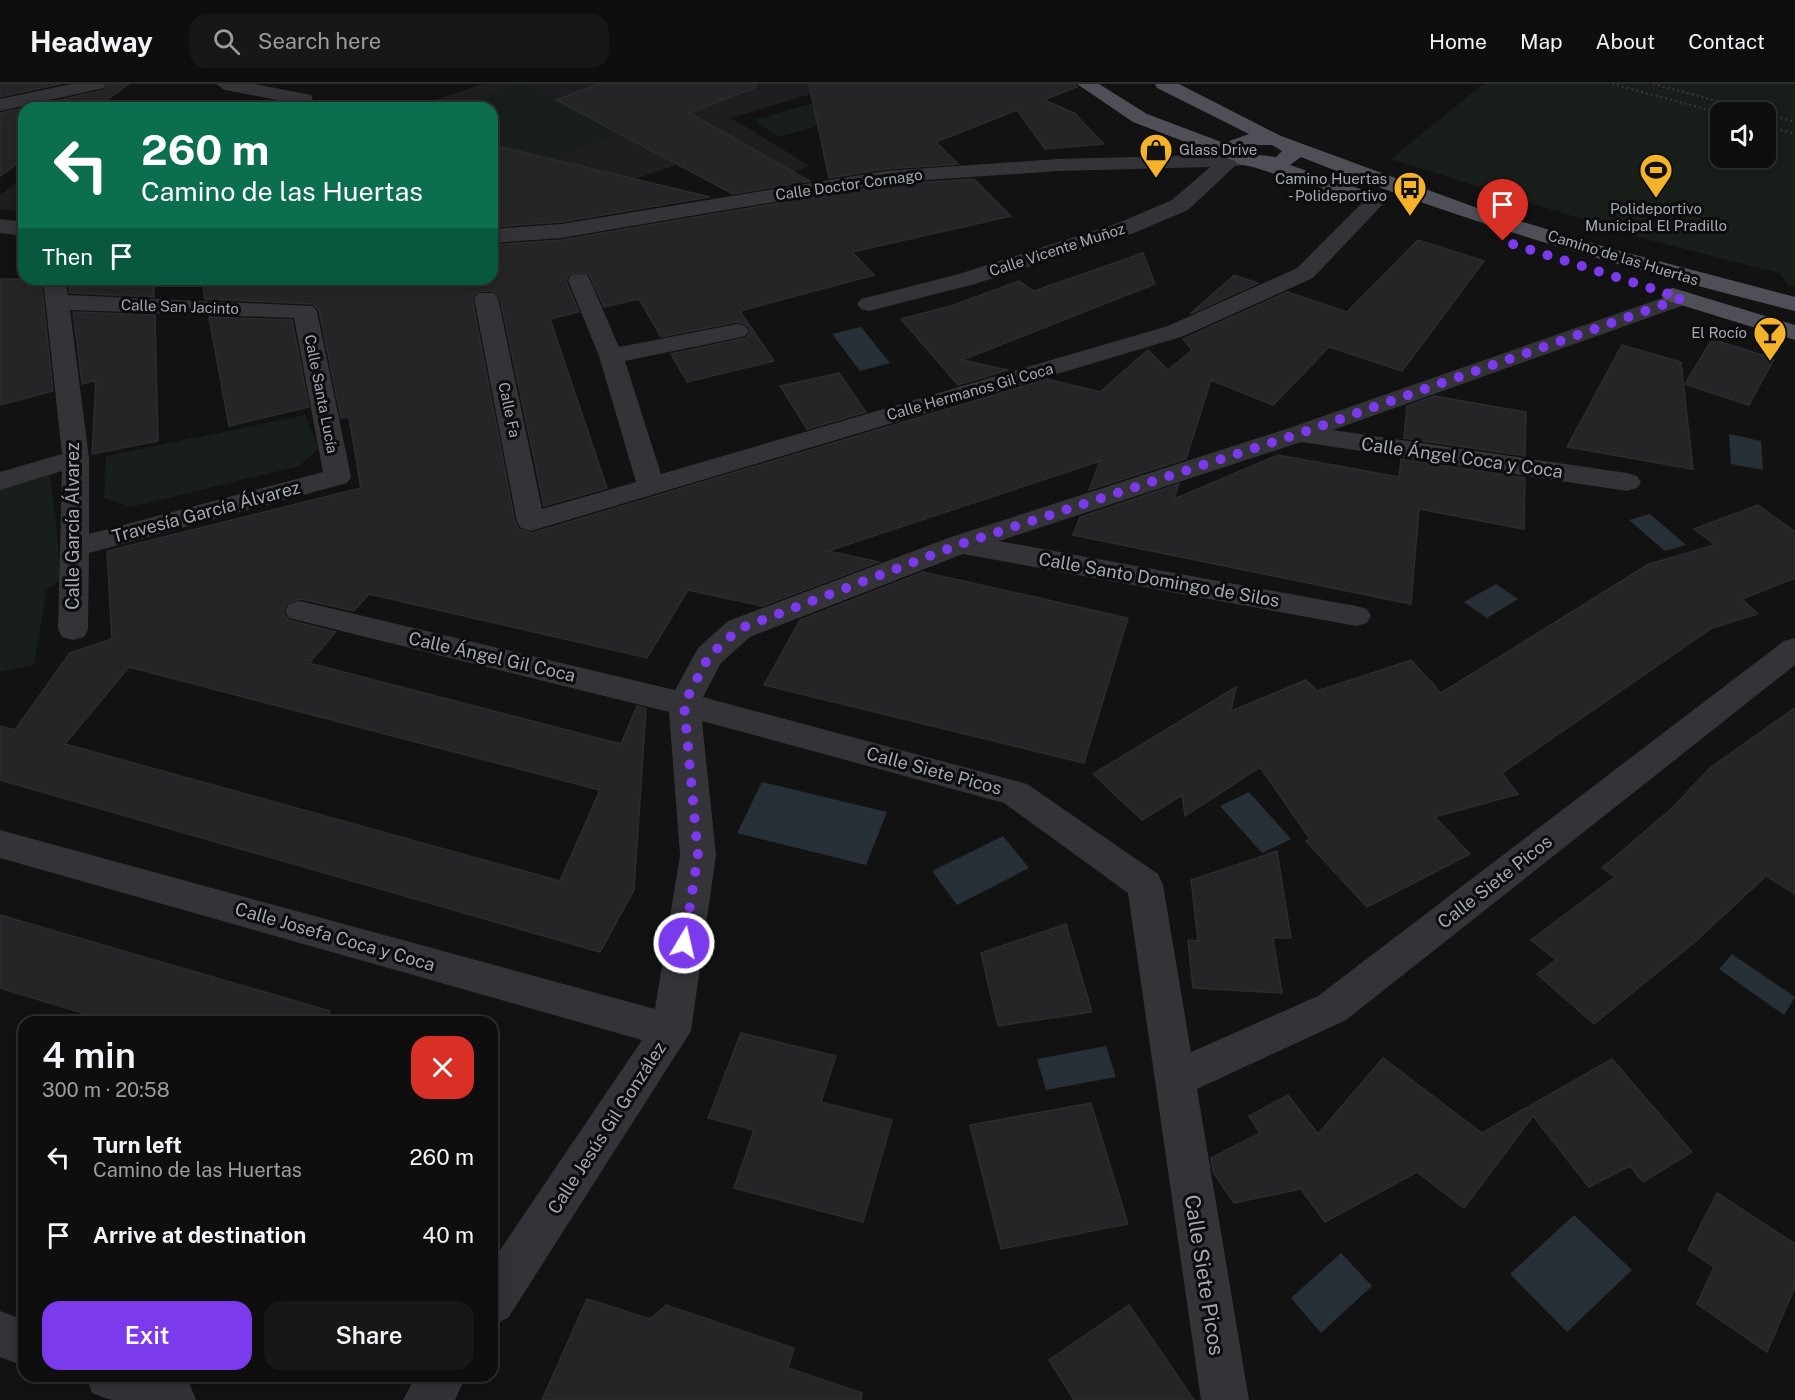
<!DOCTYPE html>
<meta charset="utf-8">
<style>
body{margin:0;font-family:"Public Sans",sans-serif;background:#171717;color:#f1f3f6;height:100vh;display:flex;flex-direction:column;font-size:22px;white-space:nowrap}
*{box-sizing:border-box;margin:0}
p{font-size:20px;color:#9b9c9e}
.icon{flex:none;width:33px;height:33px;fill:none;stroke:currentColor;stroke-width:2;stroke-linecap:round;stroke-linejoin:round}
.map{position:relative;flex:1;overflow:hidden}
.side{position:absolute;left:18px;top:932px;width:480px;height:366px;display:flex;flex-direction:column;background:#0e0e0e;border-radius:18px;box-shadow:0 3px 15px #0003,0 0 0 2px #2e2e2e}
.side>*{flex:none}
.top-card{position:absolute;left:18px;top:18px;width:480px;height:183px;border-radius:18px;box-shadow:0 3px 15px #0003,0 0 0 2px #2e2e2e;background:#0b6e4f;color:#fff;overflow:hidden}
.tools{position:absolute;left:1710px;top:18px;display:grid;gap:12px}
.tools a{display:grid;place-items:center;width:66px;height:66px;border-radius:12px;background:#0e0e0e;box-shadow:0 3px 15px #0003,0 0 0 2px #2e2e2e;font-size:30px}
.pin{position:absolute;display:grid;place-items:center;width:51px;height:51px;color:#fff;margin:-62px -26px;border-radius:50% 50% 50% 0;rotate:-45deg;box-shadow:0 0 6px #0007}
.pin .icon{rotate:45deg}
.me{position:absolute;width:66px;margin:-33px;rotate:9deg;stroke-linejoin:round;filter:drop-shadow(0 0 4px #0008)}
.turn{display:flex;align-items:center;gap:21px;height:126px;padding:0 24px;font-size:27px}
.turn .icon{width:78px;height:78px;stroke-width:2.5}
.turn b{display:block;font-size:42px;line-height:51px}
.then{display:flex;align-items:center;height:57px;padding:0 24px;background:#0003;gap:12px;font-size:22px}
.round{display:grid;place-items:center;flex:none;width:63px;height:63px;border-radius:18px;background:#171717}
.headline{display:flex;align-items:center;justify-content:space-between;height:102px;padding:0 24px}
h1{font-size:36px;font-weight:600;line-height:45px}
.button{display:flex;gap:12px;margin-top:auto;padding:12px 24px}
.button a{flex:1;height:69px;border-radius:18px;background:#7c3aed;color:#fff;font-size:24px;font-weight:600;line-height:69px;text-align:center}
.button a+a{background:#171717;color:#f1f3f6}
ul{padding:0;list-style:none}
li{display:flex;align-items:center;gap:18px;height:78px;padding:0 24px}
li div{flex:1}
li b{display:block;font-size:22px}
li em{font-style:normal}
header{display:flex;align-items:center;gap:36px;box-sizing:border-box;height:84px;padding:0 30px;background:#0e0e0e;border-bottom:2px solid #2e2e2e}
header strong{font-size:28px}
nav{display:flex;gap:33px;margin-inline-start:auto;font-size:21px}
.search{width:420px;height:54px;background:#171717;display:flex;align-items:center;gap:15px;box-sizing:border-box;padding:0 21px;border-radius:18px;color:#9b9c9e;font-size:22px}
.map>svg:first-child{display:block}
.built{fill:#1e1e20}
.green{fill:#181e19;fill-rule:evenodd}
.water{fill:#283037}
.building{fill:#252527;stroke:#2c2c2f;stroke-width:1.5;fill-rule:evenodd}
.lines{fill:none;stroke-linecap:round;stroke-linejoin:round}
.path{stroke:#393a3f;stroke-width:2;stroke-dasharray:2 3;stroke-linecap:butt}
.minor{fill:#333338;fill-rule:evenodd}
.major{fill:#4f5057;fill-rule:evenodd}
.route{stroke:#7c3aed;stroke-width:10;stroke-dasharray:0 18}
.labels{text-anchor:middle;stroke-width:6;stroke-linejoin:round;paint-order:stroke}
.far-poi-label{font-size:15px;fill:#a3a8b4;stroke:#0d0d0e;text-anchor:end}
.far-street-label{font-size:15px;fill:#a3a8b4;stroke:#0d0d0e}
.street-label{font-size:18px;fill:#a3a8b4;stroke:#0d0d0e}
.near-street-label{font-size:21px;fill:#a3a8b4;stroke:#0d0d0e}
</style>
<header>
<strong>Headway</strong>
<div class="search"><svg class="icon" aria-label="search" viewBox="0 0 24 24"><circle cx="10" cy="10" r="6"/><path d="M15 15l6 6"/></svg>Search here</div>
<nav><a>Home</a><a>Map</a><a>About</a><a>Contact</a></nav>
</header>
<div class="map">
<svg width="1795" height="1316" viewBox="0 0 1795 1316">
<rect width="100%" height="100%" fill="#121213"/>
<path class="built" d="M482,0H844L731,34L810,82L793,88L742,59L641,93L578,104L545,77L526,69L492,61V24H412Z
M24,92V128L0,125V111Z"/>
<path class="green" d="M520,0H527L618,49L545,77L492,49V24H452Z
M1483,0H1795V203L1789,202L1779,189L1642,154L1391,75ZM1720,28H1766V74H1720Z
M841,11L866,28L778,53L754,36Z
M305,331L319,365L299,382L131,423L104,414L106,372Z
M50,388L62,495L47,505L34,581L0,588V403Z"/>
<path class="water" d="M861,243L890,279L860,287L832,250Z
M1729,350L1761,357L1763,386L1731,380Z
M1650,430L1686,461L1665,467L1629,436Z
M1496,500L1518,515L1487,534L1464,518Z
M762,698L887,728L866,781L737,749Z
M1249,708L1291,755L1262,769L1220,722Z
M1003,752L1029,784L957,821L932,787Z
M1732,870L1795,913L1784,931L1719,885Z
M1106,962L1116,993L1046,1006L1037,975Z
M1574,1131L1632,1186L1567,1248L1510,1190Z
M1341,1169L1372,1202L1321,1249L1291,1214Z"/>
<path class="building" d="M0,0H60L0,13Z
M108,0H129L95,24H24L104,6Z
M600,0H755L756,3L689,29L810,97L733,110L556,16Z
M809,0H1075L1077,3L1044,16L1074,29L1104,60L1045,65L1017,26L936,58L958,80L885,85L829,94Z
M24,24V75L0,92V29Z
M492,61L710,113L561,138L492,143Z
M974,95L1011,132L852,168L874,191L740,227L774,277L687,298L671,270L746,254L751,247L747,241L737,238L661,253L639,215L604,223L589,190H569L566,197L579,228L550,235L607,404L544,422L500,214L494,207L476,208L472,214L515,438L519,445L532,449L1047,295L1100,308L1148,266L1168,286L1192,266L1183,255L1287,208L1347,228L1418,156L1484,177L1402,287L1329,263L1273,321L1211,296L1186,375L1089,406L1100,377L828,467L879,478L762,522L688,506L647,574L369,510L354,527L301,515L287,519L283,528L288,536L336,548L309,579L621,660L637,622L646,625L634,806L600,868L0,696V642L15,646L70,569L112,555L107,467L361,404L349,333L341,334L319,226L313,220L205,215L202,195H492V161L561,156L885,101ZM129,583L600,706L560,797L65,660Z
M1143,169L1155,200L962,276L1008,286L958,301L901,235L951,222L1019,197L1034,207Z
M1234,191L1258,199L1190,230Z
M0,195H41L53,307L0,321Z
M67,195H154V213L70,209Z
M73,228L155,231L158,357L92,370L96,296L82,300Z
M209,233L292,236L309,323L229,342Z
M1712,255L1774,275L1749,321L1685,300Z
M1622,261L1681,278L1693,385L1567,363Z
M839,289L866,328L807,345L780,302Z
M1434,312L1526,328L1525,372L1404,354L1407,322Z
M1278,371L1399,393L1401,375L1525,394L1524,445L1419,425L1411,520L1073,451L1080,433L1179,400L1174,415Z
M1758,421L1795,448V494L1742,515L1758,530L1712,544L1502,689L1518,710L1435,733L1470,770L1367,823L1306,757L1310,755L1260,683L1185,732L1182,711L1142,736L1093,690L1236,603L1231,627L1306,596L1317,607L1411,576L1441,609L1649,480L1715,461L1694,445Z
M923,488L1128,534L1084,679L764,601L800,536Z
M1795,624V810L1766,792L1696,857L1594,940L1537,890L1556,876L1531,856L1615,793L1602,784L1671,725L1711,683Z
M1277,767L1291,854H1273L1282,909L1193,904L1188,856L1198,857L1191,796Z
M0,831L330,927L328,938H112L0,904Z
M1066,840L1092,928L998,942L981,869Z
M741,949L836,972L821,1018L892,1036L863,1138L734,1104L754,1046L708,1034Z
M1383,974L1482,1049L1612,975L1692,1068L1643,1098L1630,1082L1589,1103L1533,1032L1464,1124L1417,1088L1325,1138L1301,1105L1234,1119L1213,1088L1211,1074L1260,1049L1249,1032L1288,1011L1318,1050Z
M1091,1019L1128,1140L1001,1165L970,1041Z
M1717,1109L1795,1160V1203L1767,1268L1697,1220L1714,1183L1688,1166Z
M587,1215L650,1235L666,1221L794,1264L788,1284L862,1309L861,1316H542Z
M1129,1221L1194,1316H1074L1049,1276Z"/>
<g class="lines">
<path class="path" d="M1612,0L1720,29
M1653,0L1758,28
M1766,30L1795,38
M1766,42L1795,50"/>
<path class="minor" d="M71,0H106L104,4L0,27V15Z
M216,0H255L311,11L313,15L304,21L225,6Z
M1245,70L1252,72L1255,76L1252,80L1235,82L1188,126L1134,149L975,200L869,227L861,225L857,220L861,215L959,190L1118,139L1172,116L1210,83L1058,87L885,99L561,154L492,159V145L561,140L885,87L1058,75Z
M1375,111L1382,113L1386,117L1382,121L1313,194L1184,252L541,444L531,447L521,444L517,438L474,214L478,209H494L498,214L542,425L636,398L599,272L568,196L571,191H587L590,196L619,263L737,240L745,242L749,247L745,252L737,254L625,277L661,390L1168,242L1297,184L1368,113Z
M0,135L24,138V152L0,149Z
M43,195H65L68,211L313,222L317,227L351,393L347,399L89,469L88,545L84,553L73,556L62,553L58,545L62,387L0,406V388L62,370ZM70,226L294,234L323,388L89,450V374Z
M1682,207L1690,209L1694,214L1690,219L1333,346L1627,389L1637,392L1641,398L1637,404L1627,407L1301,358L999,457L1356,522L1367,525L1371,532L1367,539L1356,542L963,470L750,553L721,579L703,613L1027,700L1158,790L1163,801L1191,968L1318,912L1784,557L1795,554V581L1346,936L1197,1005L1249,1316H1201L1128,809L1004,719L702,637L716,771L691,947L508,1234L492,1241V1178L642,956L0,774V746L655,925L680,771L669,628L289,534L285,527L289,520L300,517L675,606L698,564L728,537L951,453L1289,344Z
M0,1227L24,1236V1282L0,1273Z
M86,1292H170L189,1299L196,1316H111L92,1309Z
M416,1292H466L455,1316H403Z"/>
<path class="major" d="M1077,0H1099L1147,30L1224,59L1249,50L1157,4L1155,0H1179L1281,52L1480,125L1609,164L1795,213V227C1627,185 1461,138 1301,73L1290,81L1360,105L1364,109L1360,113L1353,115L1253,83L1238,80L1235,77L1133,38ZM1252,61H1272L1282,67L1276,73L1251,70L1245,63Z
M1673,204L1795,241V256L1665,216L1661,211L1665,206Z"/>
</g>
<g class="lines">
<path class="route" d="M684,859L698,771L684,620L709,572L739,545L961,460L1298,350L1682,214L1503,157"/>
</g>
<defs>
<g id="shop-pin" transform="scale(1.725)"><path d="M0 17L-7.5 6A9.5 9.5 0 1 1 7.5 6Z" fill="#f4b329" stroke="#0d0d0e"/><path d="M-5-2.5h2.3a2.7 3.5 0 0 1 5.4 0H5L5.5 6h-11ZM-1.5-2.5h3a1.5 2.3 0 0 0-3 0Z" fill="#111"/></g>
<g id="stadium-pin" transform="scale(1.725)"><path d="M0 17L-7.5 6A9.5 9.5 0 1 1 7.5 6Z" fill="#f4b329" stroke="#0d0d0e"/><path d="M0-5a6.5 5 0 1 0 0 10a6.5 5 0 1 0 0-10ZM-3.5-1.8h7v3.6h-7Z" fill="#111"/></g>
<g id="bus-pin" transform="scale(1.725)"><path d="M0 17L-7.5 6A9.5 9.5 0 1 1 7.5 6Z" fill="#f4b329" stroke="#0d0d0e"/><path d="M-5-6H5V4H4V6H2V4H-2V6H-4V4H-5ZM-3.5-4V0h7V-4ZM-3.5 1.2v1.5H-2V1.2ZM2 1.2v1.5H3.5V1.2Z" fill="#111"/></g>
<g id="bar-pin" transform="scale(1.725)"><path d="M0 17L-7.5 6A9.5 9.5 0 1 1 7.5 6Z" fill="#f4b329" stroke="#0d0d0e"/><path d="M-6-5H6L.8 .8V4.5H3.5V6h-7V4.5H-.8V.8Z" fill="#111"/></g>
</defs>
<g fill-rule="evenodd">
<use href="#shop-pin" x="1156" y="66"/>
<use href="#stadium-pin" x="1656" y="86"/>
<use href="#bus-pin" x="1410" y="104"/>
<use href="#bar-pin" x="1770" y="249"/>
</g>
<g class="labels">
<g class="far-poi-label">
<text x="1179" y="71" text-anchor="start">Glass Drive</text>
<text x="1387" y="100">Camino Huertas<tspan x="1387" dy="17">- Polideportivo</tspan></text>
<text x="1656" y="130" text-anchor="middle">Polideportivo<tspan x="1656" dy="17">Municipal El Pradillo</tspan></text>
<text x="1747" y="254">El Rocío</text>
</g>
<g class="far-street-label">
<text transform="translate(849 101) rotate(-8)" y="5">Calle Doctor Cornago</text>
<text transform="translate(1057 166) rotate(-18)" y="5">Calle Vicente Muñoz</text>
<text transform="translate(1623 174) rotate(17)" y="5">Camino de las Huertas</text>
<text transform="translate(180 223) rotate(2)" y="5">Calle San Jacinto</text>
<text transform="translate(970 308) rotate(-16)" y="5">Calle Hermanos Gil Coca</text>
<text transform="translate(321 310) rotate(79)" y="5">Calle Santa Lucía</text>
<text transform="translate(509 326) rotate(78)" y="5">Calle Fa</text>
</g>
<g class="street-label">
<text transform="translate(1462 374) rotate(8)" y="6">Calle Ángel Coca y Coca</text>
<text transform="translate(206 428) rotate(-15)" y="6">Travesía García Álvarez</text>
<text transform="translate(73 442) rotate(-90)" y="6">Calle García Álvarez</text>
<text transform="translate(1159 496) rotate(10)" y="6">Calle Santo Domingo de Silos</text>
<text transform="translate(492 573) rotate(13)" y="6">Calle Ángel Gil Coca</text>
<text transform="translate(934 687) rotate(15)" y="6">Calle Siete Picos</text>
<text transform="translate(1495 798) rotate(-38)" y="6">Calle Siete Picos</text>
<text transform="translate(335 853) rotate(16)" y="6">Calle Josefa Coca y Coca</text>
<text transform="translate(607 1044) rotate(-57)" y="6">Calle Jesús Gil González</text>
</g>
<g class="near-street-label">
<text transform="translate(1204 1191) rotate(81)" y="7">Calle Siete Picos</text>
</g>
</g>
</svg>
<div class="tools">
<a><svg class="icon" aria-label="sound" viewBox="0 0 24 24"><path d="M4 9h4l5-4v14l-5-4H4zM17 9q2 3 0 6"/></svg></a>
</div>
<div class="pin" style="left:1503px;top:157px;background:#d93025"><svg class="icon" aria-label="arrive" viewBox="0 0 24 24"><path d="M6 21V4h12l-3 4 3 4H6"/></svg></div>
<svg class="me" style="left:684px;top:859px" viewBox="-20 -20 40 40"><circle r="17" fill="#7c3aed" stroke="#fff" stroke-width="3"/><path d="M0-11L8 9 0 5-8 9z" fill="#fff"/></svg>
<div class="top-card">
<div class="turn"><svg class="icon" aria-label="left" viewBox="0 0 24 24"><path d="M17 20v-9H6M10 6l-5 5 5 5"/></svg><div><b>260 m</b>Camino de las Huertas</div></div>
<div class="then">Then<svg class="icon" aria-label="arrive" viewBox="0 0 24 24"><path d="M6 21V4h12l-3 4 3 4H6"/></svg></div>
</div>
<section class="side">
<div class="headline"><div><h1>4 min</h1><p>300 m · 20:58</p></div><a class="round" style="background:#d93025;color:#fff"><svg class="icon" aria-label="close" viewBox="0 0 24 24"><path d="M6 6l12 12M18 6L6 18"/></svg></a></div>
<ul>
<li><svg class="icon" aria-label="left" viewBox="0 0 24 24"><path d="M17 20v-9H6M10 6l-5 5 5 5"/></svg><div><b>Turn left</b><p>Camino de las Huertas</p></div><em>260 m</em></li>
<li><svg class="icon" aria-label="arrive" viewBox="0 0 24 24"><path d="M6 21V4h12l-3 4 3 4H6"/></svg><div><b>Arrive at destination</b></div><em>40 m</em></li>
</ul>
<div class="button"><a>Exit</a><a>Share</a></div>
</section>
</div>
